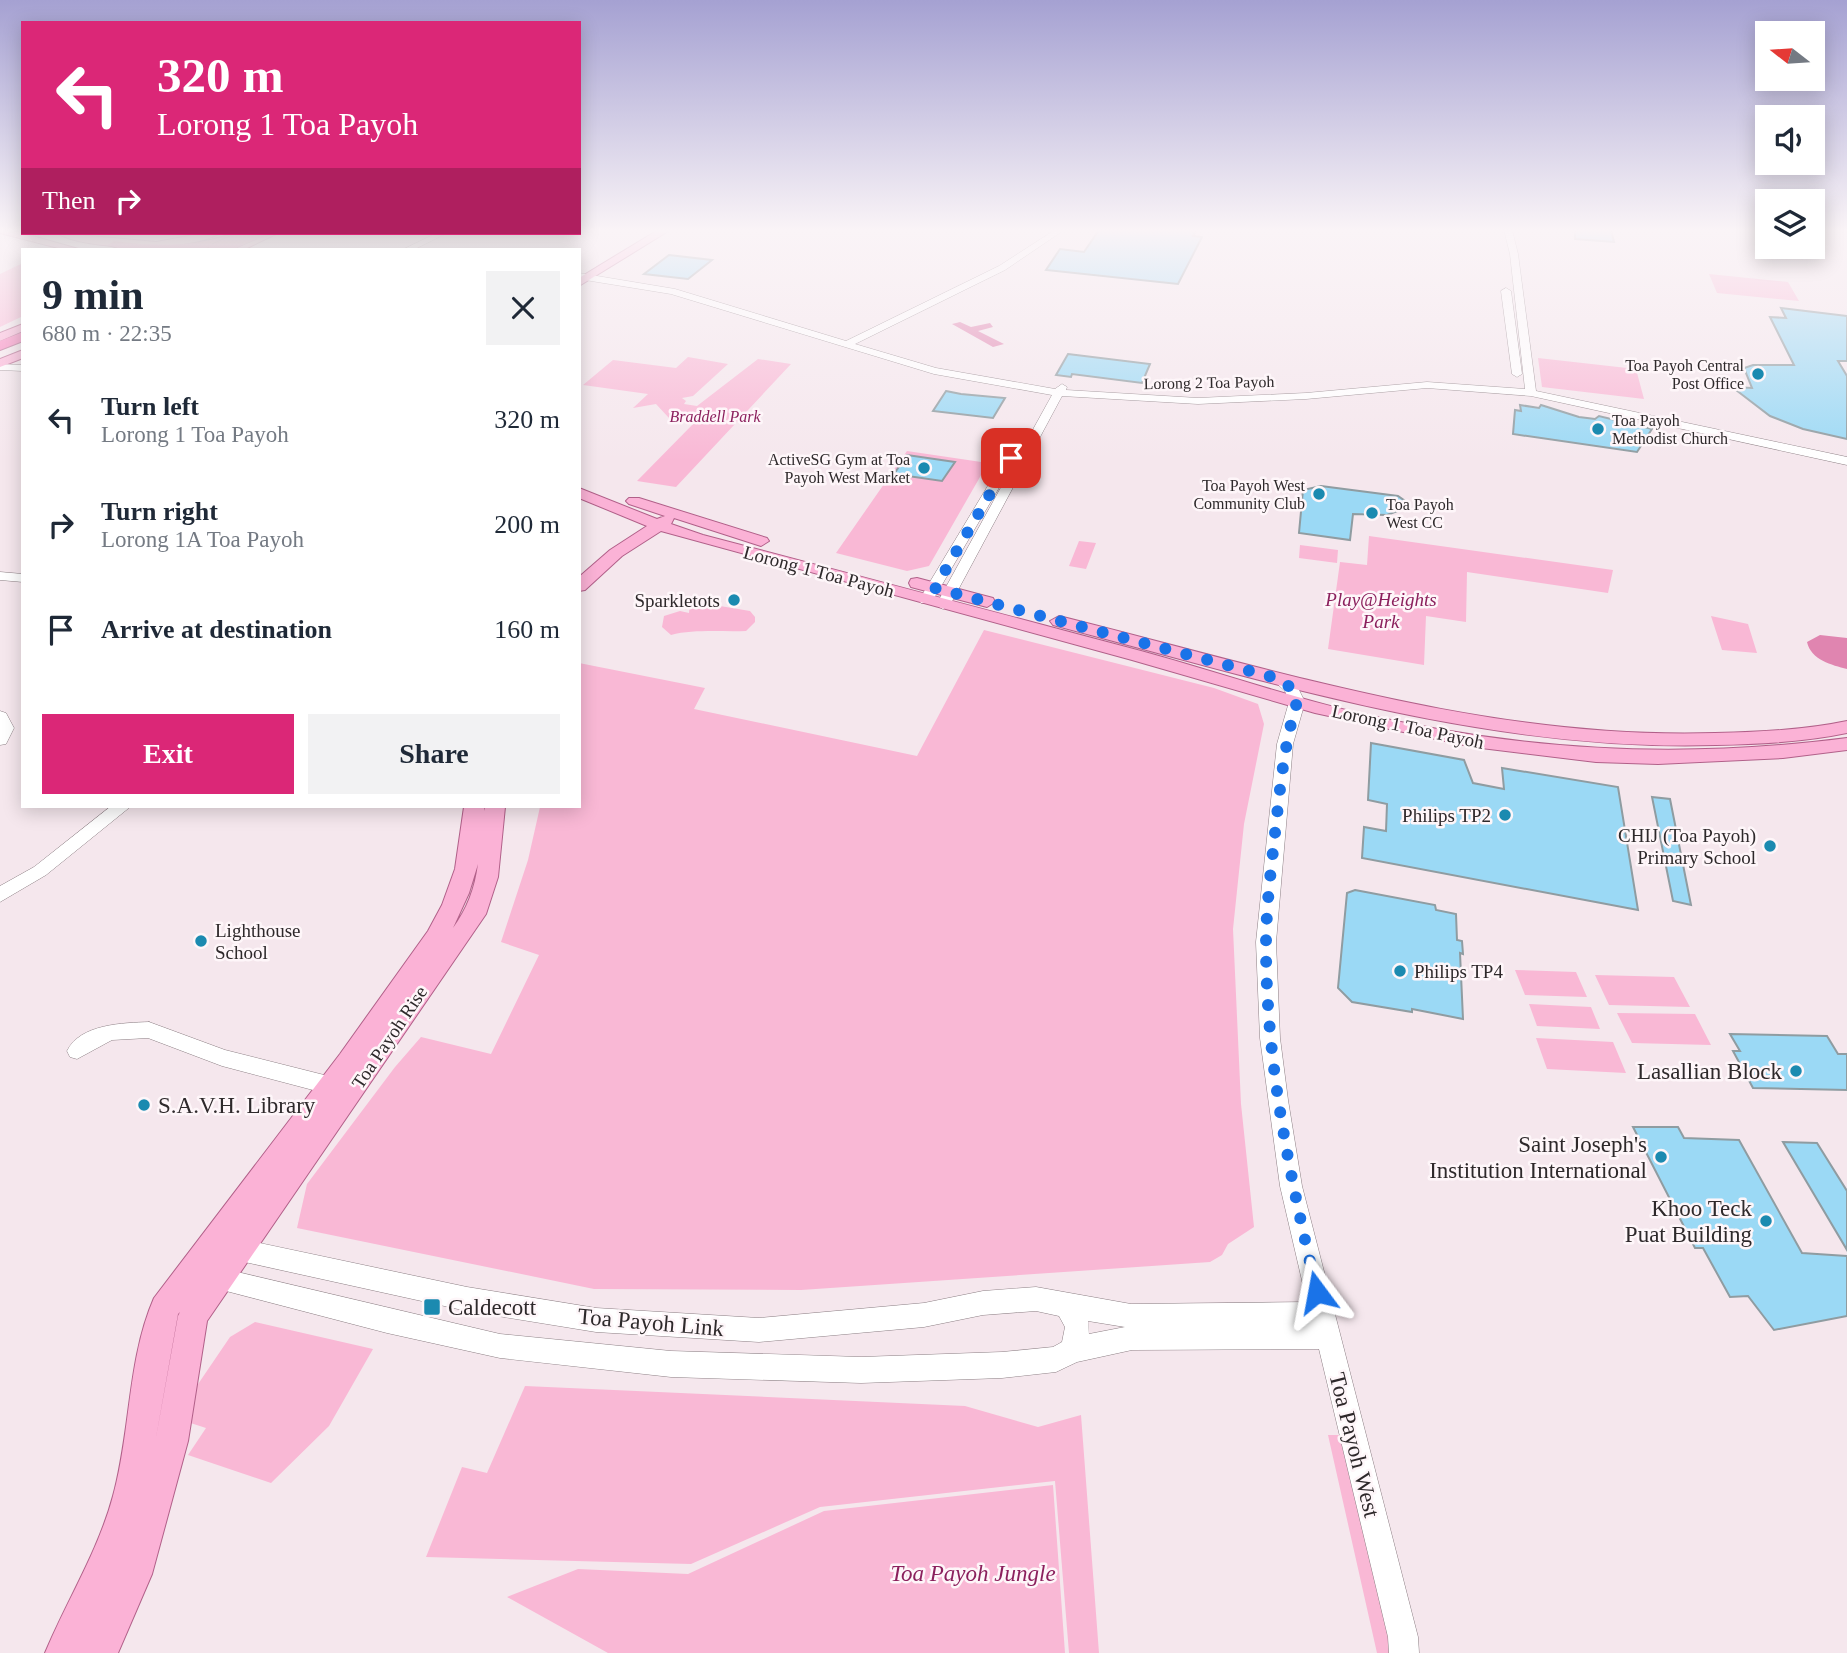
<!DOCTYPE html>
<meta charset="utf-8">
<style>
body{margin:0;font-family:Georgia,serif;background:#f2f2f3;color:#1f2937;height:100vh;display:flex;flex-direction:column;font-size:26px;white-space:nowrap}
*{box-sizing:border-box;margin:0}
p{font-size:23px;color:#747a83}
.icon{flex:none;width:38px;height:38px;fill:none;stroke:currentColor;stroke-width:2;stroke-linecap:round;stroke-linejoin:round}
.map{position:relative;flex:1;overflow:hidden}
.drawer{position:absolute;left:21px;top:248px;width:560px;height:560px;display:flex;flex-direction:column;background:#fff;border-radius:0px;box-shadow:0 4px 18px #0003}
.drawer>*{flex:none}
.hud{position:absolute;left:21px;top:21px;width:560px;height:214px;border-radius:0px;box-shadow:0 4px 18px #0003;background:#db2777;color:#fff;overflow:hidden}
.needle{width:46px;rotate:287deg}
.fabs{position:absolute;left:1755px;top:21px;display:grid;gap:14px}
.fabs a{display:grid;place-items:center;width:70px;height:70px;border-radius:0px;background:#fff;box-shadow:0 4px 18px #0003;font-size:35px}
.pin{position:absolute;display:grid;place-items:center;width:60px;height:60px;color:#fff;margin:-30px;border-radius:14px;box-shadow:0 4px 10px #0006}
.me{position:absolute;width:77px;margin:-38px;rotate:347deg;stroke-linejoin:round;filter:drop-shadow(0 0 5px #0008)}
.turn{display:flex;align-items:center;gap:24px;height:147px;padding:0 21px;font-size:32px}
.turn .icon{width:91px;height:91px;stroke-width:2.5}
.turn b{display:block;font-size:49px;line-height:60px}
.then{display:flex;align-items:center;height:66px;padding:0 21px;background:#0003;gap:14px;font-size:26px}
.round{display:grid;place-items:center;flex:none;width:74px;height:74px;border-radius:0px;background:#f2f2f3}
.headline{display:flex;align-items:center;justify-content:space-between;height:119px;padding:0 21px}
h1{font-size:42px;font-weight:800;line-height:52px}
.action{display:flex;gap:14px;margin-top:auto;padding:14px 21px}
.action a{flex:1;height:80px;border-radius:0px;background:#db2777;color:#fff;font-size:28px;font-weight:800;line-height:80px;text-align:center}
.action a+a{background:#f2f2f3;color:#1f2937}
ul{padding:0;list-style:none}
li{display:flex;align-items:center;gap:21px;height:105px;padding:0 21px}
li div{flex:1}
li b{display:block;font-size:26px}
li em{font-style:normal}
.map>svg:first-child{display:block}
.green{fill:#f9b8d5}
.water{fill:#e085b0}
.building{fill:#9bd9f5;stroke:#8f9ca1;stroke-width:2}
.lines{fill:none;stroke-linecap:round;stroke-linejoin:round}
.minor-casing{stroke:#8c7f84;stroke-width:1}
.major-casing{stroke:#b16089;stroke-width:2}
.highway-casing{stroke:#b16089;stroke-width:2}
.minor{fill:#fff;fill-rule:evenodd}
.major{fill:#fbb2d6;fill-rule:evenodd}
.highway{fill:#f87ebb;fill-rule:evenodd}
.highway-bridge-casing{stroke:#b16089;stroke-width:14;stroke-linecap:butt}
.highway-bridge{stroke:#f87ebb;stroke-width:13}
.route{stroke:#1a73e8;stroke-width:12;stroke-dasharray:0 21.6}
.poi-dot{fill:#1b8ab0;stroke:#fef6f9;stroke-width:2.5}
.labels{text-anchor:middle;stroke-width:5;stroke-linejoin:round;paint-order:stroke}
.far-poi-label{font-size:16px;fill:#2e292b;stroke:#fef6f9;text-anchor:end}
.far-street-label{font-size:16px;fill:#2e292b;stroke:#fef6f9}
.far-park-label{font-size:16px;font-style:italic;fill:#8b205d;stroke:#fef6f9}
.street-label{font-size:19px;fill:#2e292b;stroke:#fef6f9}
.park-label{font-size:19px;font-style:italic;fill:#8b205d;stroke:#fef6f9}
.poi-label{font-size:19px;fill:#2e292b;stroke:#fef6f9;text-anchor:end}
.near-poi-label{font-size:23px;fill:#2e292b;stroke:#fef6f9;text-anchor:end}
.near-street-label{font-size:23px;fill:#2e292b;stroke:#fef6f9}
.near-park-label{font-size:23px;font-style:italic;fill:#8b205d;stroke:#fef6f9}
</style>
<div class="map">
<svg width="1847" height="1653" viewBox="0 0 1847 1653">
<rect width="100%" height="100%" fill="#f5e7ed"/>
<path class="green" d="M83,233H207L143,242Z
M23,263V316L0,327V274Z
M1709,274L1788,282L1799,301L1717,293Z
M688,357L728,364L693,396L682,398L686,401L684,404L697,406L758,359L791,364L676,487L637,481L696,421L669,418L656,404L633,408L648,394L583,385L613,360L676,368Z
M1538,358L1636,369L1644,399L1542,387Z
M907,451L988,463L929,566L907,571L836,553Z
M1369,536L1613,570L1608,593L1467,572L1466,622L1426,616L1424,665L1328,649L1340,562L1367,565Z
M1079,541L1096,543L1086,569L1069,566Z
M1300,545L1338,550L1337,563L1299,558Z
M690,601L750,611L755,617V622L746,631C722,632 694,629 671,635L662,627L664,616L680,611L689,613Z
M1711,616L1748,624L1757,653L1722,650Z
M984,630L1214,688L1258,704L1264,724L1244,824L1233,929L1241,1104L1254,1227L1228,1244L1222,1255L1210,1262L801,1290L594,1289L297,1228L307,1184L395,1067L421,1037L491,1054L539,955L501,942L528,860L540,807H579V663L705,688L694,709L917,756Z
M1515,970L1576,972L1587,997L1525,995Z
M1595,975L1674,977L1690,1007L1609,1005Z
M1529,1004L1591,1007L1600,1029L1537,1026Z
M1617,1013L1695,1014L1711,1045L1632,1043Z
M1536,1038L1613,1042L1626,1073L1547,1069Z
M255,1322L373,1349L329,1426L271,1483L188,1455L206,1428L175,1418L230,1337Z
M525,1386L965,1406L1038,1427L1081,1415L1099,1653H1069L1055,1481L820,1507L691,1564L426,1557L462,1467L487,1473Z
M1328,1435H1347L1398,1653H1377Z
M1053,1485L1065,1653H608L507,1597L578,1569L688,1574L824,1511Z"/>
<path class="water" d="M960,322L971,327L990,323L993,327L978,331L1004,344L993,347L952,324Z
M1820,635L1847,638V669C1832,665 1811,660 1807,642Z"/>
<path class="building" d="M1099,230H1196L1193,236L1202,237L1178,284L1046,270L1060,249L1084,252Z
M1575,230H1611L1614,242L1575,239Z
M669,255L712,260L688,279L644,274Z
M1781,308L1847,316V361H1838L1847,376V439L1803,429L1770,416L1732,387L1752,388L1744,368L1753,365H1794L1770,317L1786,318Z
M1068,354L1150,364L1142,383L1072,374L1071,377L1056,375Z
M946,391L961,394L1005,398L993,418L933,411Z
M1520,405L1539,408L1541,405L1579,417L1595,419L1599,416L1652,429L1637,452L1513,434L1515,410L1521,411Z
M907,455L955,462L942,481L894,474Z
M1321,486L1398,496L1408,503L1403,509L1387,515L1353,514L1350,540L1299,533L1303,490Z
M1371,743L1464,760L1473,783L1504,789L1502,768L1618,787L1638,910L1362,858L1364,827L1386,831L1387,804L1368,800Z
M1652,797L1670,799L1691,905L1673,901Z
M1355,890L1435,905L1436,910L1456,914L1457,940L1462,941L1463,954L1460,953L1463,1019L1412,1009V1012L1352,1002L1338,988L1347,893Z
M1730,1034L1827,1036L1838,1054H1847V1090L1753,1088L1733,1051H1740Z
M1633,1127H1678L1684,1138L1739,1140L1802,1253L1847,1256V1316L1774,1330L1748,1296L1730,1297L1703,1248H1695Z
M1783,1142L1817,1143L1847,1191V1250Z"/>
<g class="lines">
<g class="minor-casing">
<path id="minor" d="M1055,230H1064L1005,270L855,344L936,368L1055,389L1062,384L1067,387L1066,390L1198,398L1306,393L1427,382L1525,389L1510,254L1504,230H1512L1518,254L1536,391L1847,457V465L1531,396L1427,388L1306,399L1198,404L1062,396L950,605L943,609L936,605L1052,395L934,374L671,294L579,279V273L675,289L846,341L999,266Z
M437,233H447L413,250H402Z
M1506,288L1511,291L1522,374L1517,377L1512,374L1501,291Z
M0,364L23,365V371L0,370Z
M1001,470L1007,474L933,600L931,603H921L919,600L995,474Z
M0,572L23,574V582L0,580Z
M1280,674L1297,686L1305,702L1293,744L1276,942L1280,1038L1288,1100L1302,1186L1418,1637L1419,1653H1389L1388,1637L1319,1349L1132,1350L1077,1362L1056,1372L1002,1378L861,1383L671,1377L500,1358L387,1333L203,1285L200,1277L203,1269L212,1266L500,1334L671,1351L861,1357L1002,1352L1053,1347L1062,1342L1065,1327L1059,1316L1036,1311L983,1315L924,1327L759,1342L596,1332L467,1311L231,1259L223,1256L219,1248L223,1240L231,1237L467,1287L596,1308L759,1318L924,1303L983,1291L1036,1287L1131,1304L1307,1302L1280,1186L1260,1038L1256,942L1277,744L1289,702L1285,691L1272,679ZM1088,1321L1125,1327L1089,1334Z
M0,711L6,713L14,728L6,744L0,745Z
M110,807H130L46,875L0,902V886L34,867Z
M149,1022L225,1050L332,1077L340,1080L343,1086L340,1092L332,1095L222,1066L148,1038L112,1040L77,1059L70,1057L67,1051C80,1024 123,1023 149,1022Z"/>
</g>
<g class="major-casing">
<path id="major" d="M0,230H11L82,250H66L0,233Z
M658,230H670L579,286V278Z
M57,233L156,242L205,233H220C192,252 84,251 57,233Z
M265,233H278L243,250H230Z
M23,324V331L0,341V333Z
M23,350V358L0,367V359Z
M579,488L657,519L665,516L629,504L626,501L629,498H639L767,538L769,541L761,546L674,518L671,524L703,535C849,573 995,612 1141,651C1211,670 1280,694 1350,711C1520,751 1675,760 1847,738V750L1783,758L1658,764L1596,762L1473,747L1315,713L1132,660L661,531L622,556L585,590L579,591V577L610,550L647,526L579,498Z
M917,578L993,598L995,602L987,607L911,587L909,583L911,579Z
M1059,616C1276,670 1489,740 1715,733C1759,732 1804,730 1847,721V733C1804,742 1760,744 1716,745C1488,752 1270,682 1053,625L1050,621Z
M464,807H484V811L485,807H505L498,877L486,914L207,1321L188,1441L152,1574L118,1653H45C67,1600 98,1552 113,1496C131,1432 127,1360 154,1298L340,1054L428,931L442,905L455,869ZM478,864C475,888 467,909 453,928L469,893ZM180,1312L178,1316L155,1443L178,1314Z"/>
</g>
<g class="highway-casing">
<path id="highway" d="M235,233L247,235L279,233L246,243L238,240L198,250H125L108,245L114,241C156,247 195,247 235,233Z
M23,332V341L0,350V341Z"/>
</g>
<use href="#minor" class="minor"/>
<use href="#major" class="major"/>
<use href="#highway" class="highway"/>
<g class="highway-bridge-casing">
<path id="highway-bridge" d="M215,250L254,233"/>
</g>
<use href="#highway-bridge" class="highway-bridge"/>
</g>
<linearGradient id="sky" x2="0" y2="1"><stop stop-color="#a5a1d2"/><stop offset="0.5" stop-color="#faf4f7"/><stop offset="1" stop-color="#faf4f7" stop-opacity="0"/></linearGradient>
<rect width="1847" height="461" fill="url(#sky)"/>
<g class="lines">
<path class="route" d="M1011,458L935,588L1280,679L1292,689L1297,702C1284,744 1280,789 1275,833C1271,870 1266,908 1266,945C1266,1063 1290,1177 1317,1292"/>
</g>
<g class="poi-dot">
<circle cx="1758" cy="374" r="7"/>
<circle cx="1598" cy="429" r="7"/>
<circle cx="924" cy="468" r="7"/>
<circle cx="1319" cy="494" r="7"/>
<circle cx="1372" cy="513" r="7"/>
<circle cx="734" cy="600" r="7"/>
<circle cx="1505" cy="815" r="7"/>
<circle cx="1770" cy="846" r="7"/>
<circle cx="201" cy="941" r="7"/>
<circle cx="1400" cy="971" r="7"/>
<circle cx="1796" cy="1071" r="7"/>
<circle cx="144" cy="1105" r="7"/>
<circle cx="1661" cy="1157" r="7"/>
<circle cx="1766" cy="1221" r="7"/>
<rect x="423" y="1298" width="18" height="18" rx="3.5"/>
</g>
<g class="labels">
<g class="far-poi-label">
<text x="1744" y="371">Toa Payoh Central<tspan x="1744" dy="18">Post Office</tspan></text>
<text x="1612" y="426" text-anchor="start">Toa Payoh<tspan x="1612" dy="18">Methodist Church</tspan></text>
<text x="910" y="465">ActiveSG Gym at Toa<tspan x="910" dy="18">Payoh West Market</tspan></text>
<text x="1305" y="491">Toa Payoh West<tspan x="1305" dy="18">Community Club</tspan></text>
<text x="1386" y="510" text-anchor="start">Toa Payoh<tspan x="1386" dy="18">West CC</tspan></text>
</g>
<g class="far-street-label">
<text transform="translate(1209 382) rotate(-1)" y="6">Lorong 2 Toa Payoh</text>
</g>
<g class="far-park-label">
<text x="715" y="422">Braddell Park</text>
</g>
<g class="street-label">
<text transform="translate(819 571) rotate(15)" y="7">Lorong 1 Toa Payoh</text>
<text transform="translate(1408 726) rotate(12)" y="7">Lorong 1 Toa Payoh</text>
<text transform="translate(389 1037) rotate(-56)" y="7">Toa Payoh Rise</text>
</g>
<g class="park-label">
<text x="1381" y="606">Play@Heights<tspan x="1381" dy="22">Park</tspan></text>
</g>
<g class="poi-label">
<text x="720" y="607">Sparkletots</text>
<text x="1491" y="822">Philips TP2</text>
<text x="1756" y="842">CHIJ (Toa Payoh)<tspan x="1756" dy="22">Primary School</tspan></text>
<text x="215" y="937" text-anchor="start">Lighthouse<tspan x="215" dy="22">School</tspan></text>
<text x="1414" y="978" text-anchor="start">Philips TP4</text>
</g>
<g class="near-poi-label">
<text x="1782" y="1079">Lasallian Block</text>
<text x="158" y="1113" text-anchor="start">S.A.V.H. Library</text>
<text x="1647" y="1152">Saint Joseph's<tspan x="1647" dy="26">Institution International</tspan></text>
<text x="1752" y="1216">Khoo Teck<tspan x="1752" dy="26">Puat Building</tspan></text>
<text x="448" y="1315" text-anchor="start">Caldecott</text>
</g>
<g class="near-street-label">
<text transform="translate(651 1322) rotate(5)" y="8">Toa Payoh Link</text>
<text transform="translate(1355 1445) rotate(76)" y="8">Toa Payoh West</text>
</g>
<g class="near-park-label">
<text x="973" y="1581">Toa Payoh Jungle</text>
</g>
</g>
</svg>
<div class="fabs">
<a><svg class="needle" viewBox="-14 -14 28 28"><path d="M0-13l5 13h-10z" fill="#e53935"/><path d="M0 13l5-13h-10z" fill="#747a83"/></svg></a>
<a><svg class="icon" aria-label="sound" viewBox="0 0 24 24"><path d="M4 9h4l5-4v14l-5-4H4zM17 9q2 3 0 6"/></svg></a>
<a><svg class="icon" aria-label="layers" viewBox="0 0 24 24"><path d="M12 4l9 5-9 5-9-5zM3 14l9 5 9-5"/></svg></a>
</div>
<div class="pin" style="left:1011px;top:458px;background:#d93025"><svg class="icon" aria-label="arrive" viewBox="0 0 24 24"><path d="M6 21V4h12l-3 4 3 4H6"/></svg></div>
<svg class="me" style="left:1317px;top:1292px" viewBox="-20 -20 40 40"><path d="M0-17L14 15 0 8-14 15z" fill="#1a73e8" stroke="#fff" stroke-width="4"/></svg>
<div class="hud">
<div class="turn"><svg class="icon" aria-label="left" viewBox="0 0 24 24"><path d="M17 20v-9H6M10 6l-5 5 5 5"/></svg><div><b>320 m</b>Lorong 1 Toa Payoh</div></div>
<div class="then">Then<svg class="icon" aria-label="right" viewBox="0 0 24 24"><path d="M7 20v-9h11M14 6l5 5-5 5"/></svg></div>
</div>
<section class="drawer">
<div class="headline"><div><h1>9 min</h1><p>680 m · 22:35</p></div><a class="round"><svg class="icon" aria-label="close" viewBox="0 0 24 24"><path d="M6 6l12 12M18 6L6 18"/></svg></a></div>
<ul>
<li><svg class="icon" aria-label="left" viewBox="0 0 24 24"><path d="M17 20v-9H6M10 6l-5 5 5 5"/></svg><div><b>Turn left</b><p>Lorong 1 Toa Payoh</p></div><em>320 m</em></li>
<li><svg class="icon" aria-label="right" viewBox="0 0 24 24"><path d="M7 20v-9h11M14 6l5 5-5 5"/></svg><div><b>Turn right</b><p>Lorong 1A Toa Payoh</p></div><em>200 m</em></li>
<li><svg class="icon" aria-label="arrive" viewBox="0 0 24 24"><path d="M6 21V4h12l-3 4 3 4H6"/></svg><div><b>Arrive at destination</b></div><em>160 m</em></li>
</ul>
<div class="action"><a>Exit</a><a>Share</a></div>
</section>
</div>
